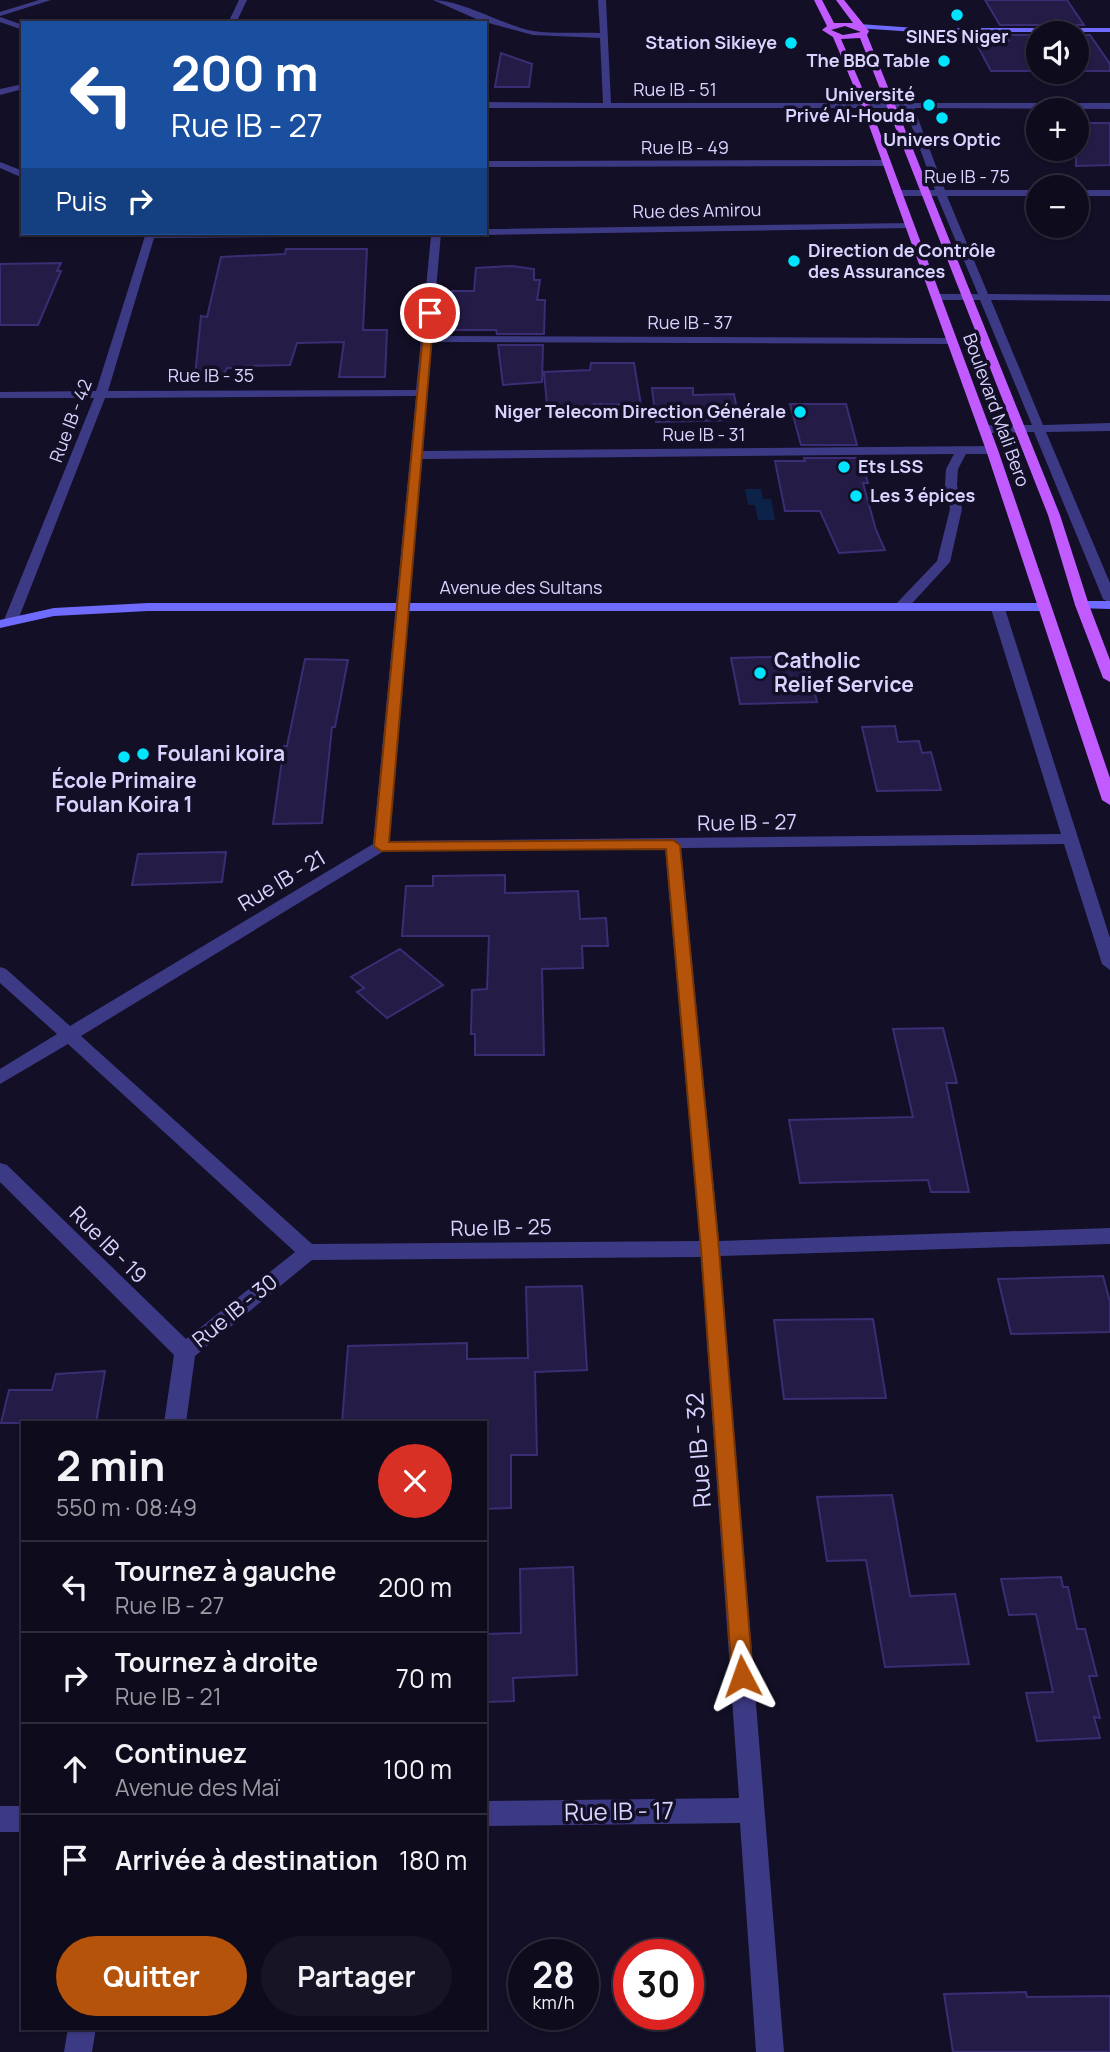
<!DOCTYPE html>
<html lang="fr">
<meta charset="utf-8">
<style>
body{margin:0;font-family:Manrope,sans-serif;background:#171425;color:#f1f3f6;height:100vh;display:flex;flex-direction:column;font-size:26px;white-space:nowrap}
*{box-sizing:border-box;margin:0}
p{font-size:23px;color:#9b9ba3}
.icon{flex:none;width:38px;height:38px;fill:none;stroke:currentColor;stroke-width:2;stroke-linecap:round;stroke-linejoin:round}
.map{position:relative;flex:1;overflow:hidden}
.sheet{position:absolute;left:21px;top:1421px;width:466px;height:609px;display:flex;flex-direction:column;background:#0e0b1c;border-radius:0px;box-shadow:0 2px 5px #0004,0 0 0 2px #2e2b3b}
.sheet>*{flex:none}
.banner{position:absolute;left:21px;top:21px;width:466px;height:214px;border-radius:0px;box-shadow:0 2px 5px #0004,0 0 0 2px #2e2b3b;background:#1a4fa0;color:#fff;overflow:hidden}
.fabs{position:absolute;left:1026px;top:21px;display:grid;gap:14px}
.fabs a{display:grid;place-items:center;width:63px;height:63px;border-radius:50%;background:#0e0b1c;box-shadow:0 2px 5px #0004,0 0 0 2px #2e2b3b;font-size:35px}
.speed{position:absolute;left:508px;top:1939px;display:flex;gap:14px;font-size:35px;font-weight:700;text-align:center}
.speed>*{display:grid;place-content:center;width:91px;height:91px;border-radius:50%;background:#0e0b1c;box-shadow:0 2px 5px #0004,0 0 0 2px #2e2b3b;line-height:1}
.speed small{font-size:18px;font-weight:400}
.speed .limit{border:10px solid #d22;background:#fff;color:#111}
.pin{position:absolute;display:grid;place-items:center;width:60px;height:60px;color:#fff;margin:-30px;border:4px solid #fff;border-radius:50%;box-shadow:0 2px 7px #0007}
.me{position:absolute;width:77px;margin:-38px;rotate:356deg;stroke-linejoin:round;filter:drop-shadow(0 0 5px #0008)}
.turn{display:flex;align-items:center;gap:24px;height:147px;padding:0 35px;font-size:32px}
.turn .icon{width:91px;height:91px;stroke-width:2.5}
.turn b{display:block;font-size:49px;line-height:60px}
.then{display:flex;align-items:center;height:66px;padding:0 35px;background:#0003;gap:14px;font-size:26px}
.round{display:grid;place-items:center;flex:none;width:74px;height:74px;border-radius:37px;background:#171425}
.overview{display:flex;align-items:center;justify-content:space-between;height:119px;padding:0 35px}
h1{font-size:42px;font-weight:700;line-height:52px}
.action{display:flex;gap:14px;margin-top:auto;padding:14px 35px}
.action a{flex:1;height:80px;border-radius:42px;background:#b45309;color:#fff;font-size:28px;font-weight:700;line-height:80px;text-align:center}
.action a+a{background:#171425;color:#f1f3f6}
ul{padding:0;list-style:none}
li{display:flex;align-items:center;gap:21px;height:91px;padding:0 35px;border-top:2px solid #2e2b3b}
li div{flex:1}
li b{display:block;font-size:26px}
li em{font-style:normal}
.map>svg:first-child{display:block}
.water{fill:#0c2248}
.building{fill:#241b47;stroke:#3b2d73;stroke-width:2}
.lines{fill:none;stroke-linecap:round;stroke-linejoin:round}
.street{fill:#3d3a85;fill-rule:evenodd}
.secondary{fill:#6f6bff;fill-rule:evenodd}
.primary{fill:#c25bff;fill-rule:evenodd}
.route{fill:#b45309;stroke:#753606;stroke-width:2}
.poi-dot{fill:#00e5ff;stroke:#130f26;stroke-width:2.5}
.labels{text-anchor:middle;stroke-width:7;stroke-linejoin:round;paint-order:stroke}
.far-poi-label{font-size:18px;font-weight:bold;fill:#d9d4ff;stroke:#130f26;text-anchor:end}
.far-street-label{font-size:18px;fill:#d9d4ff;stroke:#130f26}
.poi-label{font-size:21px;font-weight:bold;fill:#d9d4ff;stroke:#130f26;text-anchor:start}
.street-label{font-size:21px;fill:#d9d4ff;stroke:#130f26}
.near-street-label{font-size:24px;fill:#d9d4ff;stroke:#130f26}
</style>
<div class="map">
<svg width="1110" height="2052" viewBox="0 0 1110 2052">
<rect width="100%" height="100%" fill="#130f26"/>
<path class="water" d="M745,489H761L763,499H771L775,520H758L755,505H748Z"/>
<path class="building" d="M985,0H1067L1084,25H1000Z
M1005,35H1038V71H991L975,41H1009Z
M1076,35H1090L1110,64V71H1076Z
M501,53L532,64L529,87H495Z
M1076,123H1110V165L1076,166Z
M286,249H367L363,330H387L385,377H339L344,342L297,343L290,365L244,366V368H227L223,376H195L201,316L207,317L221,257L285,254Z
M61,263L57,271H61L38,325H0V264Z
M512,266L534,269V280H540L537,300H545L544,334H497L496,330H455L452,291H474L476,268Z
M498,345H543L542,382L503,385Z
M591,363H634L641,405L594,404V416L564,418V415L548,416L544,372L590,370Z
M652,388H693V395L734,394L739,420L656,422Z
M790,404H846L857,445H801Z
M804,458H861L868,483H863L876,530L885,550L839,553L820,511H785L775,461H805Z
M806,656L817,702L740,704L731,658Z
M305,659L348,660L335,727H332L322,823L273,824L284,746H287Z
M895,726L898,742L919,741L922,753L931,752L941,790L877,791L862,727Z
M226,852L222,882L132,885L138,854Z
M505,875V893L578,891L580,919L606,918L608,946H582L583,968L542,969L544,1055H475V1034H471L472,990L487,989L489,936H402L406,886H433V876Z
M400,949L443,985L387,1018L357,992L364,988L351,977Z
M943,1028L957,1083H946L969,1192H931L928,1180L800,1183L789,1120L913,1117L893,1029Z
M1103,1276L1110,1302V1332L1011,1334L998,1279Z
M582,1286L587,1370L535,1372L537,1455H511V1508L485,1509V1423H342L348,1346L467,1343V1359L528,1358L526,1287Z
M873,1319L886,1398L784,1399L774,1320Z
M105,1371L96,1423H1L9,1390H52L56,1374Z
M892,1495L910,1596L955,1594L969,1664L885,1667L866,1560L827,1561L817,1497Z
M573,1567L577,1675L513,1678L514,1701L485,1702V1634L521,1633L520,1569Z
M1061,1577L1063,1587H1068L1077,1629H1085L1097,1676H1089L1100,1718L1094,1717L1100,1738L1037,1741L1026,1693L1053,1692L1036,1614L1009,1615L1001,1579Z
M1026,1992L1027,1997L1110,1996V2052H953L944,1994Z"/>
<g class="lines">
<path class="street" d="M39,0H51L0,16V12Z
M239,0H247L236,23H228Z
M433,0C462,0 502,25 533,31C555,34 578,32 600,33L598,0H606L611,103H1110V109L914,108L945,190H1038V196H947L988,294L1110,295V301L991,300L1043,425L1110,423V431L1046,432L1110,583V603L1103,599L1034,432L984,433L978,429L984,425H1032L980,300H936L931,297L936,294H978L937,196H897L892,193L897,190H935L905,108H485V102L603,103L600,38L533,35L481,21Z
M0,17L23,25V30L0,22Z
M23,84V89L0,95V89Z
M485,161L886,160L891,163L886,166L485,167Z
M0,162L23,171V178L0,168Z
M1076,190H1110V196H1076Z
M912,223V227L909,228L485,235L481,233H485V229Z
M141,233H441L432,336L951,338L956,341L951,344L432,342L422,451L992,446L998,450L992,454H966L958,469L957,485L962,509L950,562L905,611H895V605L937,561L950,509L945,485L946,469L954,454L422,459L389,841L1061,834L991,609L998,605L1005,609L1110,938V970L1102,964L1064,844L681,848L719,1241L1110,1228V1244L720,1256L784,2052H756L740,1823L485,1826V1801L739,1798L701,1257L312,1260L195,1356L186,1423H164L174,1355L0,1182V1163L7,1165L186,1339L295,1252L68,1044L0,1084V1069L57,1034L0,983V967L6,969L70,1026L373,844L416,396L105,398L18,620L11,624L4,620L94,398H0V392L96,391L145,236ZM431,236L416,390L108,391L154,238ZM665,848L700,1241L312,1244L81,1036L384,851Z
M0,1806H23V1832H0Z
M68,2028H96L92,2052H64Z"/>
<path class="secondary" d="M859,24L916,28H1110V32H916L856,28Z
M1082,601H1110V609L1077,608L1075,605Z
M148,603H1043L1050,607L1043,611H148L54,616L0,628V620L54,608Z"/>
<path class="primary" d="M814,0H822L834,23H853L836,0H844L869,31L867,35L1060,515L1089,605L1110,660V682L1103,678L1075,605L1048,515L860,38L841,39L870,106L998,450L1110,778V805L1102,800L986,450L862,106L833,37L822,30L827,26ZM845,26L861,32L843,35L831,30Z"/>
</g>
<path class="route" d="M430,310L434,313L389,842L673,840L680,845L719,1249L753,1676L750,1684L742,1687L735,1684L732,1676L701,1249L666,849L381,851L374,846L425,313Z"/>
<g class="poi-dot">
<circle cx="957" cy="15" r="7"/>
<circle cx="791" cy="43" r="7"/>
<circle cx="944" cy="61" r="7"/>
<circle cx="929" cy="105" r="7"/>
<circle cx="942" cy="118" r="7"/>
<circle cx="794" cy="261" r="7"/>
<circle cx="800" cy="412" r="7"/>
<circle cx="844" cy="467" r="7"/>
<circle cx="856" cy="496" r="7"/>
<circle cx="760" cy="673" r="7"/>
<circle cx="143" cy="754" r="7"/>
<circle cx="124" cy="757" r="7"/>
</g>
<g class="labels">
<g class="far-poi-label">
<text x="957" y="43" text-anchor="middle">SINES Niger</text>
<text x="777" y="49">Station Sikieye</text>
<text x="930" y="67">The BBQ Table</text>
<text x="915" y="101">Université<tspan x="915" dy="21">Privé Al-Houda</tspan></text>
<text x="942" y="146" text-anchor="middle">Univers Optic</text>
<text x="808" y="257" text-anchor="start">Direction de Contrôle<tspan x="808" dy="21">des Assurances</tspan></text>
<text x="786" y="418">Niger Telecom Direction Générale</text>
<text x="858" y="473" text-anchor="start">Ets LSS</text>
<text x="870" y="502" text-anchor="start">Les 3 épices</text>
</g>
<g class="far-street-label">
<text x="675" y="96">Rue IB - 51</text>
<text x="685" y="154">Rue IB - 49</text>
<text x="967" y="183">Rue IB - 75</text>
<text transform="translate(697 211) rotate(-1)" y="6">Rue des Amirou</text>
<text x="690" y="329">Rue IB - 37</text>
<text x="211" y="382">Rue IB - 35</text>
<text transform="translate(996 410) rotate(70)" y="6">Boulevard Mali Bero</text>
<text transform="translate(71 421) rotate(-69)" y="6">Rue IB - 42</text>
<text x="704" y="441">Rue IB - 31</text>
<text x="521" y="594">Avenue des Sultans</text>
</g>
<g class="poi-label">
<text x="774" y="668">Catholic<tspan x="774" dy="24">Relief Service</tspan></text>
<text x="157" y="761">Foulani koira</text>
<text x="124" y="788" text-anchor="middle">École Primaire<tspan x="124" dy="24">Foulan Koira 1</tspan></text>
</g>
<g class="street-label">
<text transform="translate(747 823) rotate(-1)" y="7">Rue IB - 27</text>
<text transform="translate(282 881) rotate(-31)" y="7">Rue IB - 21</text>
<text transform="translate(501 1228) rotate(-1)" y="7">Rue IB - 25</text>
<text transform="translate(108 1245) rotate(45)" y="7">Rue IB - 19</text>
<text transform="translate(235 1311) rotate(-39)" y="7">Rue IB - 30</text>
</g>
<g class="near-street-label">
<text transform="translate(699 1450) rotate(-94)" y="8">Rue IB - 32</text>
<text transform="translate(619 1812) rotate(-1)" y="8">Rue IB - 17</text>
</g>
</g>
</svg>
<div class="fabs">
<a><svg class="icon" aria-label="sound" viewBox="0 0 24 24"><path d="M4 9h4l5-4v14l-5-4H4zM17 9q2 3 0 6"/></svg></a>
<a>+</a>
<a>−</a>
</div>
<div class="speed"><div>28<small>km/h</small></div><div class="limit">30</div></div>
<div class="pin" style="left:430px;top:313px;background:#d93025"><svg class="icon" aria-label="arrive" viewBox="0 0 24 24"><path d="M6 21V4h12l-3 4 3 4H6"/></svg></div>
<svg class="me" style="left:742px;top:1676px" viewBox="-20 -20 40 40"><path d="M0-17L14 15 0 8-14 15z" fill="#b45309" stroke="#fff" stroke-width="4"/></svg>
<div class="banner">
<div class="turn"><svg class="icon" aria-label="left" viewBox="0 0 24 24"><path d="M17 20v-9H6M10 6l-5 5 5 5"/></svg><div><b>200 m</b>Rue IB - 27</div></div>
<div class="then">Puis<svg class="icon" aria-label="right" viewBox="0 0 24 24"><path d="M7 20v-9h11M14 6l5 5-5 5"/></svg></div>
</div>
<section class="sheet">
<div class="overview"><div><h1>2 min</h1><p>550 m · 08:49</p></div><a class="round" style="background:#d93025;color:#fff"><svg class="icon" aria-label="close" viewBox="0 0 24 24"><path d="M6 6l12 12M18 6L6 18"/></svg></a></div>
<ul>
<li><svg class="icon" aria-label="left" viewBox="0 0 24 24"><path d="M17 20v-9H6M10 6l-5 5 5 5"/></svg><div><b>Tournez à gauche</b><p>Rue IB - 27</p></div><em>200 m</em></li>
<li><svg class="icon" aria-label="right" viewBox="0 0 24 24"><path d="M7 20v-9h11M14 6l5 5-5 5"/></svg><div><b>Tournez à droite</b><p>Rue IB - 21</p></div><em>70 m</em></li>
<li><svg class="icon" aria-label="ahead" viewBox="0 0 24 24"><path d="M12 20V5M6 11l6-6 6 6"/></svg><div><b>Continuez</b><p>Avenue des Maï</p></div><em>100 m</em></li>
<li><svg class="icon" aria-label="arrive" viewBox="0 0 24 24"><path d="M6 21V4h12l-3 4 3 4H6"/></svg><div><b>Arrivée à destination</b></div><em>180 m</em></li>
</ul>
<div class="action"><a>Quitter</a><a>Partager</a></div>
</section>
</div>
